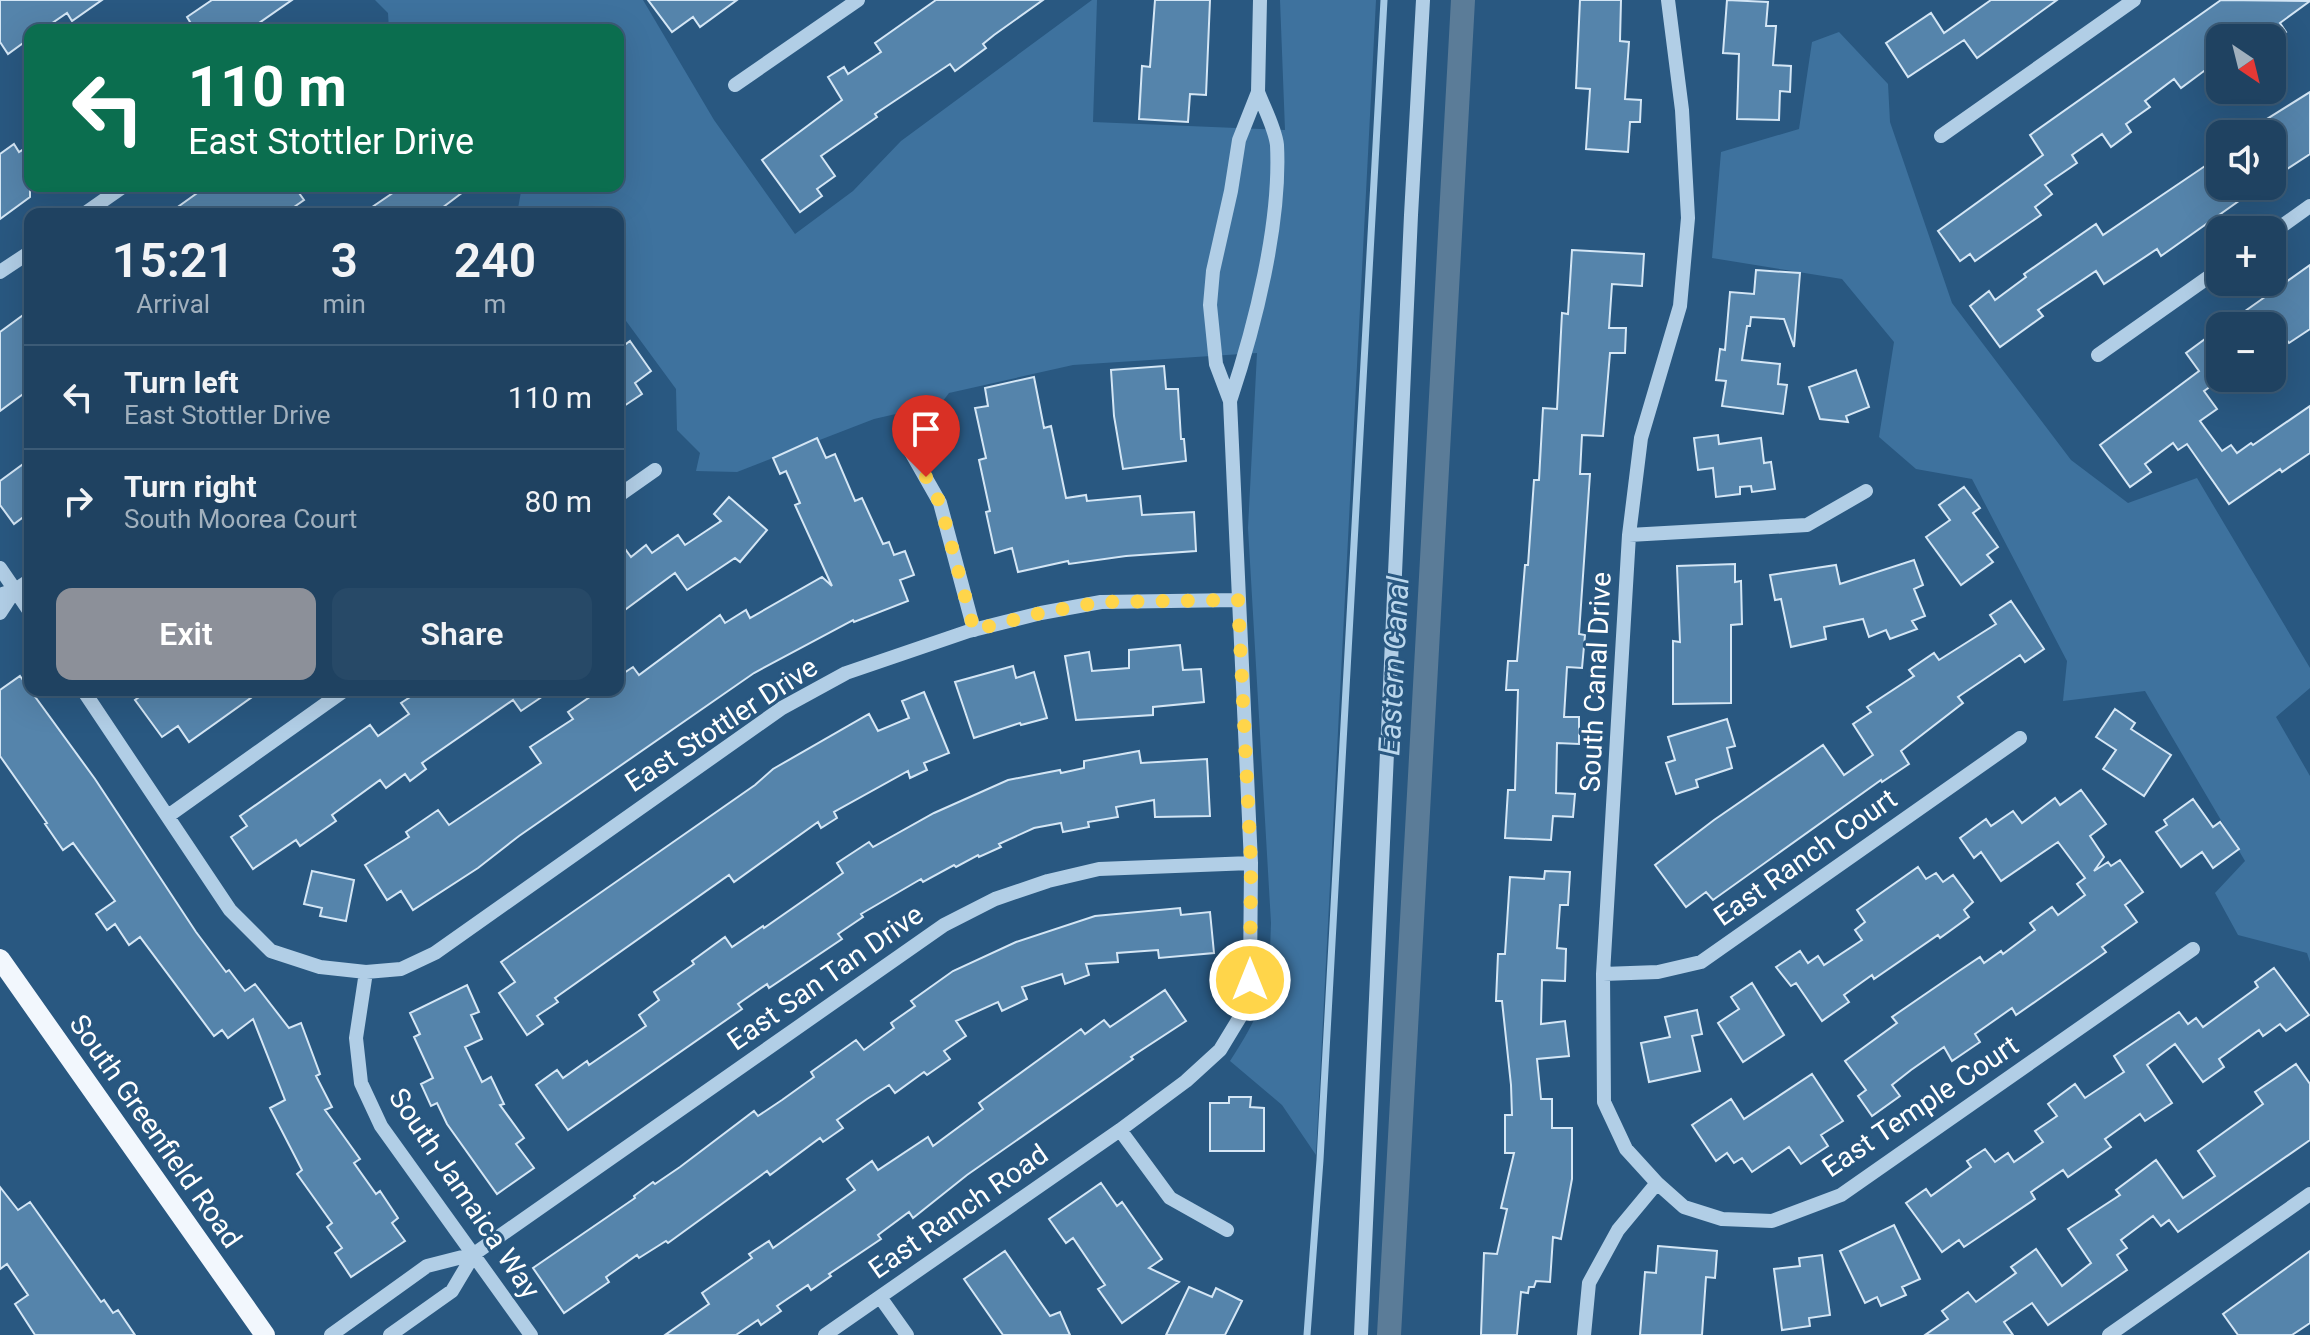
<!DOCTYPE html>
<meta charset="utf-8">
<style>
body{margin:0;font-family:Roboto,sans-serif;background:#274967;color:#f1f3f6;height:100vh;display:flex;flex-direction:column;font-size:30px;white-space:nowrap}
*{box-sizing:border-box;margin:0}
p{font-size:26px;color:#a1b0bd}
.icon{flex:none;width:44px;height:44px;fill:none;stroke:currentColor;stroke-width:2;stroke-linecap:round;stroke-linejoin:round}
.map{position:relative;flex:1;overflow:hidden}
.drawer{position:absolute;left:24px;top:208px;width:600px;height:488px;display:flex;flex-direction:column;background:#1f4261;border-radius:16px;box-shadow:0 8px 32px #0002,0 0 0 2px #3c5b76}
.drawer>*{flex:none}
.banner{position:absolute;left:24px;top:24px;width:600px;height:168px;border-radius:16px;box-shadow:0 8px 32px #0002,0 0 0 2px #3c5b76;background:#0b6e4f;color:#fff;overflow:hidden}
.needle{width:52px;rotate:145deg}
.fabs{position:absolute;left:2206px;top:24px;display:grid;gap:16px}
.fabs a{display:grid;place-items:center;width:80px;height:80px;border-radius:16px;background:#1f4261;box-shadow:0 8px 32px #0002,0 0 0 2px #3c5b76;font-size:40px}
.pin{position:absolute;display:grid;place-items:center;width:68px;height:68px;color:#fff;margin:-82px -34px;border-radius:50% 50% 50% 0;rotate:-45deg;box-shadow:0 0 8px #0007}
.pin .icon{rotate:45deg}
.me{position:absolute;width:88px;margin:-44px;rotate:0deg;stroke-linejoin:round;filter:drop-shadow(0 0 6px #0008)}
.turn{display:flex;align-items:center;gap:28px;height:168px;padding:0 32px;font-size:36px}
.turn .icon{width:104px;height:104px;stroke-width:2.5}
.turn b{display:block;font-size:56px;line-height:68px}
.eta{display:flex;justify-content:space-evenly;align-items:center;height:136px;text-align:center}
.eta b{font-size:48px;font-weight:600;line-height:56px}
.primary-button{display:flex;gap:16px;margin-top:auto;padding:16px 32px}
.primary-button a{flex:1;height:92px;border-radius:16px;background:#8c9099;color:#fff;font-size:32px;font-weight:600;line-height:92px;text-align:center}
.primary-button a+a{background:#274967;color:#f1f3f6}
ul{padding:0;list-style:none}
li{display:flex;align-items:center;gap:24px;height:104px;padding:0 32px;border-top:2px solid #3c5b76}
li div{flex:1}
li b{display:block;font-size:30px}
li em{font-style:normal}
.map>svg:first-child{display:block}
.green{fill:#3e729e}
.lines{fill:none;stroke-linecap:round;stroke-linejoin:round}
.stream{stroke:#a6cae6;stroke-width:7}
.canal{stroke:#5b7c98;stroke-width:24}
.building{fill:#5584ab;stroke:#d4e6f5;stroke-width:2}
.minor{stroke:#b1cee6;stroke-width:14}
.major{stroke:#f2f7fd;stroke-width:20}
.route{stroke:#ffd54a;stroke-width:14;stroke-dasharray:0 25.2}
.labels{text-anchor:middle;stroke-width:6;stroke-linejoin:round;paint-order:stroke}
.street-label{font-size:28px;fill:#fff;stroke:#295881}
.water-label{font-size:30px;font-style:italic;fill:#bcd8ed;stroke:#295881}
</style>
<div class="map">
<svg width="2310" height="1335" viewBox="0 0 2310 1335">
<rect width="100%" height="100%" fill="#295881"/>
<path class="green" d="M375,0H643L714,120L795,234L853,191L901,141L1092,0H1097L1093,122L1285,130L1280,0H1376L1316,1155L1282,1105L1230,1061C1266,1006 1269,987 1271,923L1248,528L1257,353L1073,365L949,393L933,414L909,411L874,419L737,472L696,471L700,453L677,430L676,389L618,310V214H517L522,186H618V30H389L388,13Z
M1839,32L1888,84L1890,122L1952,303L2071,460L2128,503L2197,478L2310,668V688L2276,717L2310,776V962L2307,953L2238,935L2215,893L2245,861L2145,691L2063,701L2067,661L1972,479L1916,469L1879,437L1894,342L1842,279L1712,258L1721,152L1799,129L1812,42Z"/>
<g class="lines">
<path class="stream" d="M1307,1335L1320,1160L1384,0"/>
<path class="canal" d="M1389,1335L1463,0"/>
</g>
<path class="building" d="M0,0H102L72,21L67,13L42,30H30V38L8,54L0,42Z
M212,0H292L249,30H195L187,17Z
M648,0H737L700,27L693,17L672,32Z
M936,0H1043L994,35L983,44L986,48L955,71L950,64L875,114L877,117L821,156L835,176L817,189L822,196L800,212L762,160L842,100L828,77L844,67L848,74L881,52L875,43Z
M1155,0H1210L1206,95L1190,94L1188,122L1139,119L1142,66L1150,67Z
M1580,0H1621L1620,41L1629,42L1625,99L1641,100L1640,122H1630L1628,152L1586,149L1590,89L1576,88Z
M1727,0L1768,2L1766,26H1776L1773,65L1791,66L1790,92L1780,91L1779,120L1737,119L1739,54L1723,53Z
M1991,0H2057L1977,58L1964,40L1908,77L1886,43L1931,13L1944,33Z
M2221,0L2310,1L2280,23L2286,32L2277,38H2261L2254,28L2239,38H2220V63L2209,71L2208,68L2181,88L2174,79L2145,101L2150,107L2126,124L2131,132L2111,147L2102,134L2072,155L2077,163L2045,185L2052,194L2035,207L2041,215L1975,261L1970,254L1960,261L1938,231L2043,155L2030,135Z
M2310,92V154L2287,169L2282,161L2272,167V134H2243Z
M14,144L19,152L30,145V197L0,219V154Z
M2205,166L2211,174L2220,168V186H2260L2161,256L2157,249L2104,284L2096,271L2038,310L2043,316L2000,347L1970,306L1989,291L1995,300L2026,277L2024,274L2096,224L2103,235Z
M207,186H294L304,200L284,214H168Z
M403,186H471L434,214H362Z
M1572,250L1644,254L1642,286L1612,284L1609,328H1626L1625,353H1610L1603,436L1582,435L1580,474H1590L1579,634L1585,635L1582,668L1567,667L1564,717H1579V744L1557,743L1556,793L1575,794L1573,817L1553,816L1551,840L1505,838L1508,790H1515L1518,690H1506L1508,661H1517L1525,565H1528L1534,480H1539L1543,408L1557,409L1562,313L1568,314Z
M2310,265V329L2289,343L2283,335L2272,343V326H2224Z
M1756,270L1800,273L1794,347L1784,319L1751,317L1750,326H1747L1742,360L1780,364L1778,384L1787,385L1783,414L1722,406L1726,381L1716,380L1720,349L1725,350L1730,292L1754,294Z
M30,310V389L0,411V332Z
M2220,328V380L2204,391L2217,409L2200,421L2222,451L2231,445L2237,453L2251,443L2253,445L2310,406V453L2282,472L2280,469L2229,504L2187,444L2178,450L2173,443L2145,464L2151,472L2130,487L2100,445L2199,371L2186,353Z
M630,341L651,371L635,383L642,394L618,410V350Z
M1164,366L1166,389H1178L1181,439H1184L1186,461L1123,469L1114,416L1111,370Z
M1856,370L1869,407L1846,416L1848,422L1820,419L1809,387Z
M1034,377L1044,428L1051,426L1066,498L1086,495L1087,501L1140,496L1142,515L1194,512L1196,551L1126,556L1069,564L1068,561L1018,572L1012,548L995,553L986,512L990,511L979,460L986,458L975,408L988,406L985,388Z
M1718,435L1719,444L1761,438L1764,463L1771,462L1775,489L1752,492L1751,486L1740,487V494L1716,497L1713,468L1698,470L1694,438Z
M817,438L826,458L835,454L855,501L862,498L883,544L889,542L894,555L905,551L914,575L900,580L908,601L854,622L853,620L754,673L519,836L478,868L413,910L401,891L387,900L365,865L409,837L406,832L438,810L449,825L541,763L530,747L573,719L568,712L600,690H618V677L633,667L639,675L720,615L725,623L746,610L750,618L822,577L832,586L795,505L800,503L786,471L780,474L773,458Z
M30,459V512L14,524L0,505V481Z
M1964,487L1980,508L1973,513L1998,547L1987,555L1993,562L1961,585L1926,537L1950,520L1939,505Z
M729,497L767,530L740,562L735,558L687,590L675,573L618,615V539L631,557L646,545L652,553L678,535L685,545L721,521L714,514Z
M1914,560L1923,585L1914,589L1925,616L1912,621L1917,629L1890,639L1886,630L1869,637L1863,619L1824,627L1826,639L1791,647L1781,599L1775,600L1770,575L1836,565L1840,584Z
M1735,564V582L1741,581L1742,624L1731,625V703L1673,704V641L1680,642L1677,566Z
M2011,601L2044,649L2025,662L2020,655L1958,697L1963,703L1901,751L1909,764L1882,782L1881,780L1713,900L1706,892L1686,907L1655,865L1714,820L1823,745L1844,775L1873,755L1853,724L1871,712L1867,707L1914,676L1909,670L1934,653L1939,660L1996,624L1990,615Z
M1180,645L1183,670L1201,669L1204,702L1153,707V715L1076,720L1065,656L1089,652L1092,671L1129,668V650Z
M1013,666L1016,678L1034,672L1047,718L1021,725L1020,723L974,738L955,682Z
M20,676L95,779L196,932L226,972L229,970L245,991L255,984L289,1028L301,1023L320,1074L316,1076L332,1107L325,1110L360,1159L354,1163L376,1194L380,1191L398,1218L392,1223L405,1241L351,1277L335,1253L342,1248L327,1227L332,1223L297,1174L302,1170L270,1108L285,1100L253,1019L228,1038L222,1030L214,1036L140,937L129,945L115,924L107,930L96,914L115,901L73,843L63,850L45,824L47,823L0,756V690Z
M149,690H262L189,742L178,726L162,737L135,700Z
M421,690H552L521,711L513,700L422,763L426,769L410,781L405,774L386,788L380,780L332,815L336,821L300,846L296,840L253,869L231,837L247,826L240,816L370,725L378,736L409,714L401,703Z
M924,692L949,753L924,763L927,770L910,778L908,771L834,812L837,818L821,828L818,822L734,882L729,875L555,998L558,1002L537,1016L543,1024L527,1035L499,993L515,982L501,962L755,785L773,769L869,714L878,731L909,718L902,701Z
M2115,709L2135,723L2131,729L2171,755L2144,796L2103,769L2116,750L2096,737Z
M1727,719L1735,746L1727,748L1732,768L1696,780L1698,787L1676,794L1666,763L1675,760L1668,737Z
M1139,751L1141,763L1207,759L1210,816L1155,817L1154,800L1116,807L1118,817L1088,822L1089,827L1063,832L1061,823L1034,828L999,844L1001,847L979,857L978,855L956,867L954,865L923,882L921,879L861,914L863,917L838,934L842,939L769,988L767,984L738,1004L742,1009L568,1130L536,1085L557,1070L563,1078L587,1061L589,1065L646,1026L639,1015L659,1000L654,992L694,964L692,961L725,937L732,947L763,926L764,928L843,873L837,863L869,842L873,847L934,813L1008,780L1060,770L1061,773L1084,768V761Z
M2081,790L2106,824L2090,836L2104,857L2094,871L2108,862L2111,866L2120,860L2143,892L2125,905L2137,922L2102,947L2106,952L2042,997L2016,1015L2012,1008L1975,1034L1980,1042L1952,1061L1944,1047L1911,1070L1892,1085L1900,1096L1872,1116L1858,1096L1866,1090L1845,1061L1897,1023L1892,1017L1956,973L1980,957L1984,963L2001,951L2003,954L2035,930L2030,923L2052,907L2058,915L2085,895L2077,884L2085,878L2058,842L2001,881L1981,852L1974,858L1960,838L1986,819L1991,826L2013,811L2022,823L2055,798L2060,805Z
M2193,799L2213,827L2220,822L2239,849L2213,868L2202,852L2181,867L2156,832L2167,825L2164,820Z
M1918,867L1926,879L1936,873L1943,882L1953,875L1973,902L1964,910L1969,917L1940,938L1938,935L1874,979L1872,975L1844,995L1849,1002L1822,1021L1796,983L1791,986L1776,967L1800,951L1808,963L1818,956L1824,965L1862,940L1855,930L1865,922L1857,910Z
M312,871L354,880L346,921L320,916L322,908L304,904Z
M1545,871L1570,872L1568,905H1560L1557,948L1566,949L1565,981L1542,980L1541,1024L1565,1021L1569,1056L1537,1059L1541,1099H1552V1128H1572V1179L1561,1239L1553,1237L1550,1282L1536,1281L1534,1287H1529L1528,1293L1521,1292L1517,1335H1481L1484,1253L1497,1254L1507,1209L1501,1208L1514,1153H1505V1115H1512L1511,1085L1502,1001H1496L1498,954H1505L1510,877L1544,879Z
M1180,908L1181,915L1210,912L1214,953L1159,958L1158,950L1117,953L1118,962L1086,964L1089,975L1065,984L1062,974L1022,987L1027,999L1002,1011L998,1002L956,1021L966,1036L944,1051L950,1059L927,1075L924,1072L895,1093L889,1085L867,1099L837,1120L843,1128L823,1142L820,1138L770,1175L767,1171L668,1243L666,1241L639,1258L637,1255L606,1277L609,1282L564,1313L533,1268L635,1198L634,1196L653,1182L655,1184L680,1167L754,1111L758,1116L782,1100L814,1077L811,1072L856,1040L864,1050L894,1028L891,1023L915,1006L911,1001L953,971L1016,942L1095,916Z
M2274,968L2309,1015L2286,1031L2280,1024L2263,1036L2259,1030L2219,1059L2224,1067L2203,1082L2175,1044L2147,1065L2172,1103L2145,1121L2140,1114L2105,1139L2111,1147L2068,1177L2063,1170L2031,1192L2035,1199L1964,1247L1959,1240L1942,1252L1906,1203L1926,1189L1931,1196L1971,1167L1967,1161L1985,1149L1995,1162L2008,1153L2014,1162L2043,1142L2035,1131L2057,1116L2048,1104L2075,1084L2085,1098L2124,1072L2114,1056L2179,1012L2188,1024L2196,1018L2203,1027L2258,987L2255,982Z
M1752,983L1784,1035L1743,1062L1718,1023L1739,1009L1731,997Z
M467,985L479,1012L471,1015L482,1039L465,1047L482,1082L491,1077L504,1104L500,1105L524,1138L516,1144L534,1168L497,1194L447,1124L437,1103L431,1106L421,1084L433,1078L414,1037L420,1034L410,1013Z
M1165,990L1186,1021L1131,1057L1133,1059L967,1175L913,1218L909,1212L878,1235L881,1239L829,1274L831,1276L811,1290L808,1285L777,1306L781,1311L761,1325L758,1320L736,1335H665L709,1304L702,1293L752,1258L749,1254L769,1241L773,1248L855,1190L847,1179L872,1161L878,1170L928,1137L933,1146L983,1109L979,1103L1081,1029L1085,1034L1104,1020L1110,1027Z
M1697,1010L1702,1034L1692,1036L1700,1071L1649,1082L1641,1043L1670,1037L1665,1017Z
M2296,1064L2310,1084V1140L2178,1232L2169,1220L2161,1226L2153,1216L2121,1240L2127,1248L2117,1255L2127,1270L2048,1325L2032,1303L2004,1322L2013,1335H1925L1948,1319L1942,1311L1968,1292L1976,1302L2016,1273L2011,1267L2036,1249L2062,1286L2091,1263L2068,1229L2120,1195L2116,1190L2156,1160L2183,1198L2215,1176L2198,1151L2263,1104L2255,1092Z
M1812,1074L1843,1121L1821,1135L1828,1146L1801,1164L1789,1147L1752,1172L1742,1158L1734,1163L1727,1153L1716,1161L1692,1125L1731,1099L1744,1119Z
M1229,1097H1251L1250,1107L1264,1108V1151H1210V1103H1229Z
M1101,1183L1117,1206L1122,1202L1162,1259L1149,1268L1179,1282L1122,1323L1098,1289L1105,1285L1073,1238L1066,1243L1049,1219Z
M0,1187L18,1210L30,1202L101,1302L104,1300L113,1313L118,1310L135,1335H35L15,1304L28,1295L7,1264L0,1269Z
M1894,1225L1920,1279L1902,1287L1906,1295L1881,1306L1877,1297L1865,1303L1840,1251Z
M1658,1246L1717,1251L1715,1278L1706,1277L1702,1335H1640L1645,1272L1656,1273Z
M1005,1251L1050,1316L1060,1312L1070,1335H1003L964,1279Z
M2310,1251V1323L2292,1335H2238L2223,1314Z
M1822,1255L1830,1315L1809,1318L1810,1326L1782,1330L1774,1269L1800,1266L1799,1258Z
M1189,1287L1212,1297L1216,1288L1242,1301L1225,1335H1166Z"/>
<g class="lines">
<path class="minor" d="M735,85L858,0
M1941,136L2134,0
M84,214L124,186
M2272,233L2310,206
M0,272L30,252
M2098,355L2220,269
M1230,401C1255,326 1281,224 1277,145C1275,128 1264,108 1258,92
M911,452L940,503L974,630
M618,496L655,470
M1629,535L1807,525L1866,491
M0,568L30,612
M0,595L15,590L30,580
M0,613L15,590
M83,690L230,910L271,951L320,967L366,972L356,1038L361,1083L381,1126L531,1335
M168,816L345,690
M366,972L401,969L435,953L782,708L846,673L969,631L1041,613L1101,602L1238,600
M1603,974L1658,972L1701,962L2020,738
M1120,1130L1170,1198L1227,1230
M1657,1183L1684,1207L1722,1219L1772,1221L1841,1195L2193,949
M880,1297L907,1335
M331,1335L427,1266L474,1254L944,925L995,899L1048,881L1099,869L1251,863
M390,1335L452,1291L474,1254
M825,1335L1120,1130L1186,1081L1220,1050L1240,1017L1250,980L1251,863L1230,401L1216,364L1210,305L1213,271L1231,191L1239,140L1258,92L1260,0
M1361,1335L1411,215L1423,0
M1584,1335L1589,1283L1618,1230L1657,1183L1626,1149L1604,1102L1603,974L1629,535L1641,438L1680,306L1688,218L1682,110L1668,0
M2109,1335L2310,1194"/>
<path class="major" d="M0,959L265,1335"/>
</g>
<g class="lines">
<path class="route" d="M926,477L940,503L974,630L1041,613L1101,602L1238,600L1251,863L1250,980"/>
</g>
<g class="labels">
<g class="street-label">
<text transform="translate(1595 682) rotate(-87)" y="10">South Canal Drive</text>
<text transform="translate(721 724) rotate(-33)" y="10">East Stottler Drive</text>
<text transform="translate(1805 857) rotate(-35)" y="10">East Ranch Court</text>
<text transform="translate(825 977) rotate(-35)" y="10">East San Tan Drive</text>
<text transform="translate(1920 1106) rotate(-34)" y="10">East Temple Court</text>
<text transform="translate(156 1131) rotate(55)" y="10">South Greenfield Road</text>
<text transform="translate(465 1193) rotate(56)" y="10">South Jamaica Way</text>
<text transform="translate(958 1211) rotate(-35)" y="10">East Ranch Road</text>
</g>
<g class="water-label">
<text transform="translate(1394 666) rotate(-87)" y="10">Eastern Canal</text>
</g>
</g>
</svg>
<div class="fabs">
<a><svg class="needle" viewBox="-14 -14 28 28"><path d="M0-13l5 13h-10z" fill="#e53935"/><path d="M0 13l5-13h-10z" fill="#a1b0bd"/></svg></a>
<a><svg class="icon" aria-label="sound" viewBox="0 0 24 24"><path d="M4 9h4l5-4v14l-5-4H4zM17 9q2 3 0 6"/></svg></a>
<a>+</a>
<a>−</a>
</div>
<div class="pin" style="left:926px;top:477px;background:#d93025"><svg class="icon" aria-label="arrive" viewBox="0 0 24 24"><path d="M6 21V4h12l-3 4 3 4H6"/></svg></div>
<svg class="me" style="left:1250px;top:980px" viewBox="-20 -20 40 40"><circle r="17" fill="#ffd54a" stroke="#fff" stroke-width="3"/><path d="M0-11L8 9 0 5-8 9z" fill="#fff"/></svg>
<div class="banner">
<div class="turn"><svg class="icon" aria-label="left" viewBox="0 0 24 24"><path d="M17 20v-9H6M10 6l-5 5 5 5"/></svg><div><b>110 m</b>East Stottler Drive</div></div>
</div>
<section class="drawer">
<div class="eta">
<div><b>15:21</b><p>Arrival</p></div>
<div><b>3</b><p>min</p></div>
<div><b>240</b><p>m</p></div>
</div>
<ul>
<li><svg class="icon" aria-label="left" viewBox="0 0 24 24"><path d="M17 20v-9H6M10 6l-5 5 5 5"/></svg><div><b>Turn left</b><p>East Stottler Drive</p></div><em>110 m</em></li>
<li><svg class="icon" aria-label="right" viewBox="0 0 24 24"><path d="M7 20v-9h11M14 6l5 5-5 5"/></svg><div><b>Turn right</b><p>South Moorea Court</p></div><em>80 m</em></li>
</ul>
<div class="primary-button"><a>Exit</a><a>Share</a></div>
</section>
</div>
